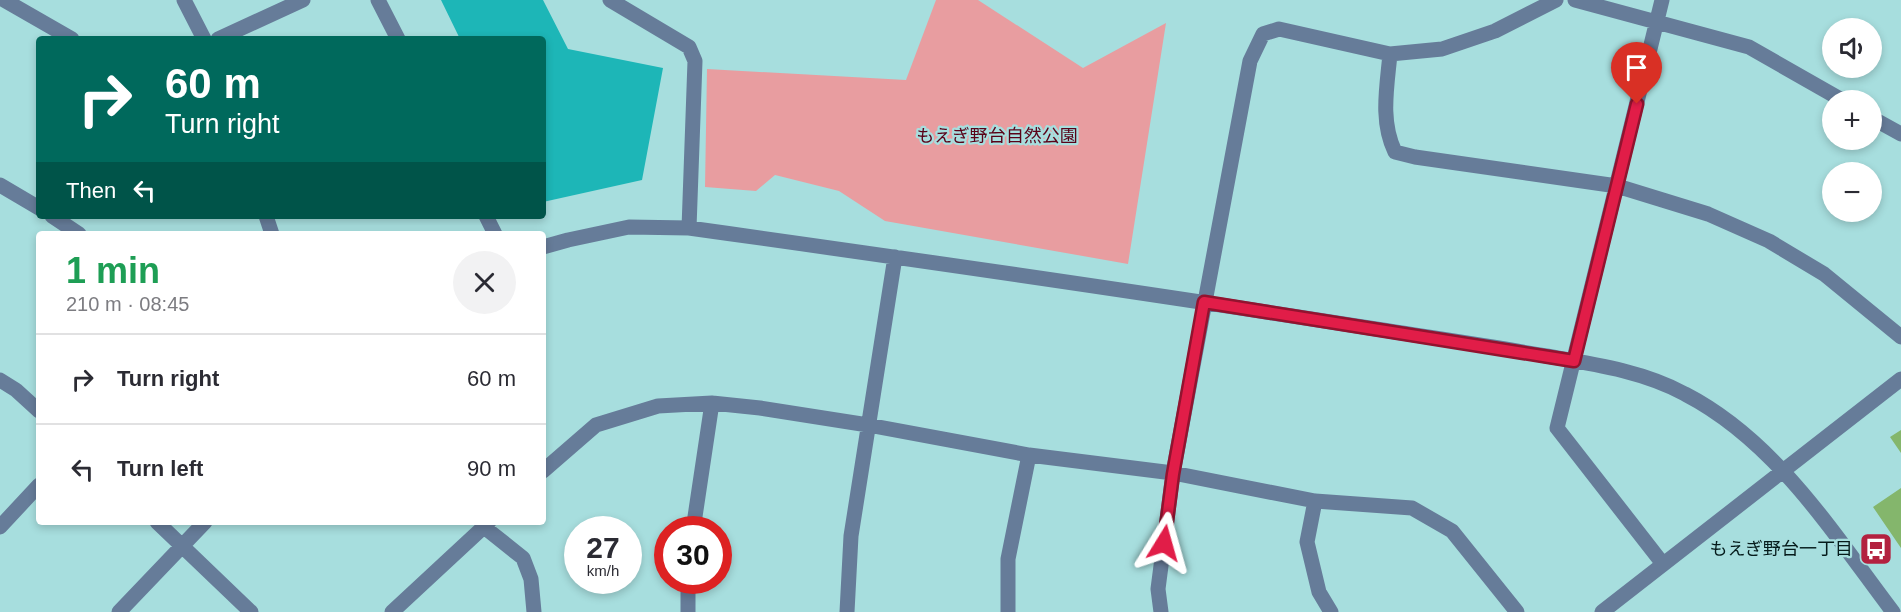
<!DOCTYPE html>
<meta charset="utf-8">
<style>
body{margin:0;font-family:Arial,"Noto Sans JP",sans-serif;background:#f2f2f3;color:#2b2b33;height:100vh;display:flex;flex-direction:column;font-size:22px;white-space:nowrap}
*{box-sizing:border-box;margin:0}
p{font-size:20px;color:#7c7c81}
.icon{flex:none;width:33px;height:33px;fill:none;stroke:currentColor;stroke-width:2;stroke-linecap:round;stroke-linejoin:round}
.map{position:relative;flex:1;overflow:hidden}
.side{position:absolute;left:36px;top:231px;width:510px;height:294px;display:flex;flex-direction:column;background:#fff;border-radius:6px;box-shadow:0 3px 9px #0003}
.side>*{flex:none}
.guide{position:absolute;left:36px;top:36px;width:510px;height:183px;border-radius:6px;box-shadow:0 3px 9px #0003;background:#00695c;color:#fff;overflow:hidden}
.controls{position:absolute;left:1822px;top:18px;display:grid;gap:12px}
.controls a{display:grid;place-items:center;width:60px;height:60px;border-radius:50%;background:#fff;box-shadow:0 3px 9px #0003;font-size:30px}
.speed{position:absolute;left:564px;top:516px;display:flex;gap:12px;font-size:30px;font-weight:700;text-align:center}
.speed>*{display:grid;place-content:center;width:78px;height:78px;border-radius:50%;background:#fff;box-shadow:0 3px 9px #0003;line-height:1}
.speed small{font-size:15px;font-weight:400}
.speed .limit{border:9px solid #d22;background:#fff;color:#111}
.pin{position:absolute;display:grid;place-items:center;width:51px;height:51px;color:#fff;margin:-62px -26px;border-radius:50% 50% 50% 0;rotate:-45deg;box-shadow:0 0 6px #0007}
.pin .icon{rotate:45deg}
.me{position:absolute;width:66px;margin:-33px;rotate:8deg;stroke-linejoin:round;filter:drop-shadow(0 0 4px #0008)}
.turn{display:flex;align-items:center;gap:21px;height:126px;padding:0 30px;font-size:27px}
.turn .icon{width:78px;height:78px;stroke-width:2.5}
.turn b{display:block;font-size:42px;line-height:51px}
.then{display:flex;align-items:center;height:57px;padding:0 30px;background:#0003;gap:12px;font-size:22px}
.round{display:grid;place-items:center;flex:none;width:63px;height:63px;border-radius:32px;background:#f2f2f3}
.head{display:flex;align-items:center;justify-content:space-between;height:102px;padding:0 30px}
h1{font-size:36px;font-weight:600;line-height:45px;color:#1e9e55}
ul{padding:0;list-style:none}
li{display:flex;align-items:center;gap:18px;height:90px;padding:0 30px;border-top:2px solid #e1e1e2}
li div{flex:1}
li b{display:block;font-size:22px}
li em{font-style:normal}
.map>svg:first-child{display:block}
.green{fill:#e89da0}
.water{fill:#1db6b7}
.building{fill:#84b66c}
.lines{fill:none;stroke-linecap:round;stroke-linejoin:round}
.minor{stroke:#667c99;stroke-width:15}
.route-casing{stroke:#92132f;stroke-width:15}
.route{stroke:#e11d48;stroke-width:10}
.labels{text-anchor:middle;stroke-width:4.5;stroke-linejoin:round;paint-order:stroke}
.park-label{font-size:18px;fill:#590218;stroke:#a7dede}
.poi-label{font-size:18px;fill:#051b1b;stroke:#a7dede;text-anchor:end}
</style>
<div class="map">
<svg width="1901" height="612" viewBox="0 0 1901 612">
<rect width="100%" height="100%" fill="#a7dede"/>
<path class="green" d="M936,0H978L1083,68L1166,23L1128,264L885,221L839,191L775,175L756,191L705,187L707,69L906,80Z"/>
<path class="water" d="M441,0H543L568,49L663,68L642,180L543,202V39H460Z"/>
<path class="building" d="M1901,430V453L1890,437Z
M1901,488V548L1873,507Z"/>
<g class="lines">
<path class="minor" d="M4,0L72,39
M184,0L204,39
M378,0L398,39
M610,0L689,47L695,61L689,228
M1575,0L1749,47L1842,100
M1662,0L1557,428L1663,564
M218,39L303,0
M1390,54C1387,87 1380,121 1395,152L1415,157L1617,186L1708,214L1769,241L1824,274L1901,337
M1872,118L1901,134
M0,185L39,208
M52,216L79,234
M266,216L272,234
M486,216L495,234
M543,247L568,240L629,227L689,228C918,260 1147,293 1376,329C1433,338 1489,346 1546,356C1593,364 1643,371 1685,394C1776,441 1833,533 1893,612
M0,380L16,390L39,411
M543,471L596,425L658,406L712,403L760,408L868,425L1029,455L1173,473L1315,501L1412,508L1452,531L1517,612
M1315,501L1307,542L1319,592L1331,612
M157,522L251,612
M0,527L39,485
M484,527L523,558L531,579L534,612
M693,530L712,403
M688,580V612
M119,612L205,522
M392,612L489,522
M847,612L851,536L895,257
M1008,612V559L1029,455
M1161,612L1158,589L1173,473L1250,61L1263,34L1279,29L1390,54L1442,49L1495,31L1556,0
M1602,612L1901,379"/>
</g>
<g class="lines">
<g class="route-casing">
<path id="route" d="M1164,543L1173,474L1204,302L1574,361L1637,104"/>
</g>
<use href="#route" class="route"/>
</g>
<defs>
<g id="bus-square" transform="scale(1.725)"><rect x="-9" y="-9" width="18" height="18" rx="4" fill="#b3213f" stroke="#a7dede"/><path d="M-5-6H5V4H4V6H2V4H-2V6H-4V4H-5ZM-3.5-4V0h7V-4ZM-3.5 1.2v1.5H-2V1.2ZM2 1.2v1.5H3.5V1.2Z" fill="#fff"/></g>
</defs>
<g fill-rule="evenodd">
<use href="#bus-square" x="1876" y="549"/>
</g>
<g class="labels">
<g class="park-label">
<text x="997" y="142">もえぎ野台自然公園</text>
</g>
<g class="poi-label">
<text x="1853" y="555">もえぎ野台一丁目</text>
</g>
</g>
</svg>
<div class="controls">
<a><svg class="icon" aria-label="sound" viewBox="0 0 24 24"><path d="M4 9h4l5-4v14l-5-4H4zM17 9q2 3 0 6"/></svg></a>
<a>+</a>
<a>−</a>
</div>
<div class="speed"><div>27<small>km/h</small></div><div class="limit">30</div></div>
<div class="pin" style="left:1637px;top:104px;background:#d93025"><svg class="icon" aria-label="arrive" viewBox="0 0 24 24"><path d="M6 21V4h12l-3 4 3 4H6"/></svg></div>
<svg class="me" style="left:1164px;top:543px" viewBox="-20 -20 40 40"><path d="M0-17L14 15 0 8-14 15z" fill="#e11d48" stroke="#fff" stroke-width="4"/></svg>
<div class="guide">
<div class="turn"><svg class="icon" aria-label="right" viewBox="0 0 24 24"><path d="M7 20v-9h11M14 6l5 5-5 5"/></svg><div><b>60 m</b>Turn right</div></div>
<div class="then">Then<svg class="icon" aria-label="left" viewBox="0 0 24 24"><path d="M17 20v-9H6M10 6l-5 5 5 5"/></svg></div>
</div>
<section class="side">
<div class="head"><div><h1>1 min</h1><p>210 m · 08:45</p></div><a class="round"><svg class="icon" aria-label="close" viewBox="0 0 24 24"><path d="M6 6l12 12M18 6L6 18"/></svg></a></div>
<ul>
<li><svg class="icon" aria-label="right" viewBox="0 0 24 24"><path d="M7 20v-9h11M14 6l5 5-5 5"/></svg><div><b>Turn right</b></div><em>60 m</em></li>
<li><svg class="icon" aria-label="left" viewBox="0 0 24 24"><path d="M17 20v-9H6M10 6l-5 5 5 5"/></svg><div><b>Turn left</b></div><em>90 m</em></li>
</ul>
</section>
</div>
